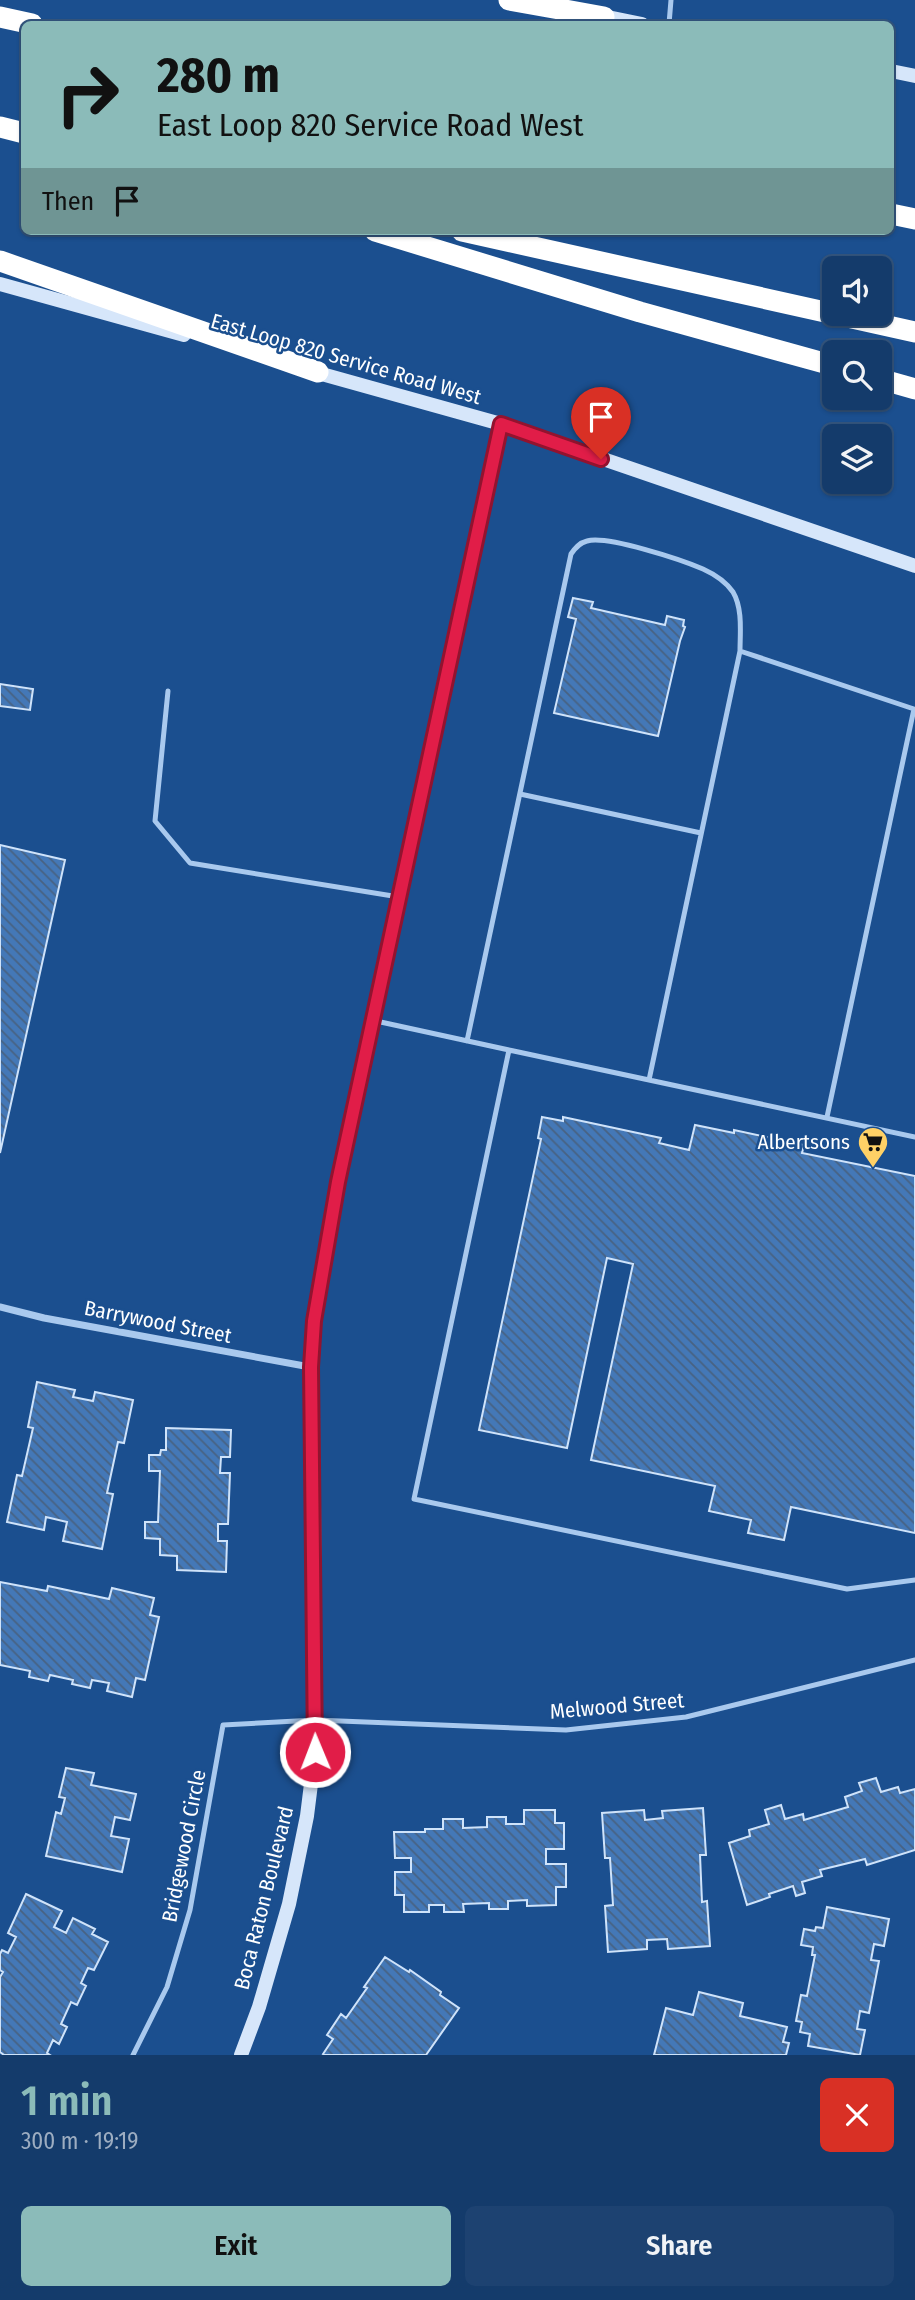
<!DOCTYPE html>
<meta charset="utf-8">
<style>
body{margin:0;font-family:"Fira Sans Condensed",sans-serif;background:#1d4271;color:#f1f3f6;height:100vh;display:flex;flex-direction:column;font-size:26px;white-space:nowrap}
*{box-sizing:border-box;margin:0}
p{font-size:23px;color:#9dadc1}
.icon{flex:none;width:38px;height:38px;fill:none;stroke:currentColor;stroke-width:2;stroke-linecap:round;stroke-linejoin:round}
.map{position:relative;height:2055px;overflow:hidden}
.side{display:flex;flex-direction:column;background:#143b6b;flex:1}
.side>*{flex:none}
.banner{position:absolute;left:21px;top:21px;width:873px;height:214px;border-radius:10px;box-shadow:0 2px 5px #0004,0 0 0 2px #33557e;background:#8bbbb9;color:#111;overflow:hidden}
.tools{position:absolute;left:822px;top:256px;display:grid;gap:14px}
.tools a{display:grid;place-items:center;width:70px;height:70px;border-radius:10px;background:#143b6b;box-shadow:0 2px 5px #0004,0 0 0 2px #33557e;font-size:35px}
.pin{position:absolute;display:grid;place-items:center;width:60px;height:60px;color:#fff;margin:-72px -30px;border-radius:50% 50% 50% 0;rotate:-45deg;box-shadow:0 0 7px #0007}
.pin .icon{rotate:45deg}
.me{position:absolute;width:77px;margin:-38px;rotate:359deg;stroke-linejoin:round;filter:drop-shadow(0 0 5px #0008)}
.turn{display:flex;align-items:center;gap:24px;height:147px;padding:0 21px;font-size:32px}
.turn .icon{width:91px;height:91px;stroke-width:2.5}
.turn b{display:block;font-size:49px;line-height:60px}
.then{display:flex;align-items:center;height:66px;padding:0 21px;background:#0003;gap:14px;font-size:26px}
.round{display:grid;place-items:center;flex:none;width:74px;height:74px;border-radius:10px;background:#1d4271}
.summary{display:flex;align-items:center;justify-content:space-between;height:119px;padding:0 21px}
h1{font-size:42px;font-weight:600;line-height:52px;color:#8bbbb9}
.button{display:flex;gap:14px;margin-top:auto;padding:14px 21px}
.button a{flex:1;height:80px;border-radius:10px;background:#8bbbb9;color:#111;font-size:28px;font-weight:600;line-height:80px;text-align:center}
.button a+a{background:#1d4271;color:#f1f3f6}
.map>svg:first-child{display:block}
.building{fill:url(#building-back-hatch);stroke:#cfe3fa;stroke-width:2}
.lines{fill:none;stroke-linecap:round;stroke-linejoin:round}
.lane{stroke:#a9c9ee;stroke-width:5}
.street{stroke:#a9c9ee;stroke-width:7}
.secondary{stroke:#d6e6fa;stroke-width:14}
.highway{stroke:#fff;stroke-width:21}
.route-casing{stroke:#92132f;stroke-width:18}
.route{stroke:#e11d48;stroke-width:12}
.labels{text-anchor:middle;stroke-width:5;stroke-linejoin:round;paint-order:stroke}
.street-label{font-size:21px;fill:#fff;stroke:#1b4f8f}
.poi-label{font-size:21px;fill:#fff;stroke:#1b4f8f;text-anchor:end}
</style>
<div class="map">
<svg width="915" height="2055" viewBox="0 0 915 2055">
<defs>
<pattern id="building-back-hatch" width="6" height="6" patternUnits="userSpaceOnUse" patternTransform="scale(1.75)"><rect width="6" height="6" fill="#4478b7"/><path d="M-1 5l2 2M0 0l6 6M5-1l2 2" fill="none" stroke="#486282"/></pattern>
</defs>
<rect width="100%" height="100%" fill="#1b4f8f"/>
<path class="building" d="M573,598L593,602L591,608L665,625L667,616L684,620L683,626L685,627L680,641L658,736L554,713L576,619L568,617Z
M0,684L33,689L30,710L0,706Z
M0,845L65,860L0,1153Z
M542,1117L563,1121V1117L661,1138L659,1143L689,1150L695,1125L734,1133V1130L804,1145L802,1153L915,1176V1533L791,1507L784,1540L748,1533L751,1520L709,1511L715,1486L591,1460L633,1264L607,1258L567,1448L479,1430L541,1139L538,1138Z
M37,1382L75,1390L73,1397L93,1401L95,1392L133,1400L124,1443L118,1442L107,1493L113,1494L102,1549L63,1541L67,1522L46,1517L44,1530L7,1522L17,1475L22,1476L33,1428L28,1427Z
M166,1428L231,1430L230,1457H221L220,1473H230L228,1524H218V1541H227L226,1572L177,1570V1556L160,1555V1539L145,1538V1522H158L160,1471H149V1455H160L161,1450H166Z
M0,1582L47,1591L48,1586L109,1599L112,1588L154,1598L150,1615L159,1617L145,1680L136,1678L132,1697L107,1691L109,1683L92,1680L90,1688L72,1684L73,1680L50,1675L48,1681L29,1677L30,1671L0,1665Z
M66,1768L94,1773L91,1785L136,1794L130,1820L115,1817L111,1836L129,1839L122,1872L46,1856L56,1812L61,1814L65,1798L59,1797Z
M876,1778L881,1792L898,1787L900,1793L915,1789V1850L867,1865L865,1859L820,1870L822,1876L802,1882L805,1893L796,1896L793,1886L769,1894L770,1897L747,1905L729,1843L750,1836L749,1830L769,1824L765,1810L781,1805L785,1819L803,1814L804,1820L848,1807L845,1797L862,1791L859,1783Z
M703,1808L706,1855H700L702,1902L707,1901L710,1946L668,1949L667,1939L647,1940V1949L608,1952L605,1906L613,1905L610,1858H605L602,1813L644,1810L645,1820L663,1818L662,1811Z
M524,1810H555V1823H564V1849H546V1864H566V1887H556V1905L527,1906V1900L508,1901V1909H489V1903L463,1904L464,1912H444V1905H429V1912H404V1895H395V1872H411V1858H395L394,1832H425V1829H443V1819H463V1828L487,1827V1817H506V1824H524Z
M26,1894L62,1911L54,1927L66,1933L73,1918L95,1929L92,1934L108,1942L94,1970L88,1968L81,1983L86,1986L77,2005L71,2002L61,2024L67,2027L59,2044L53,2040L47,2053L50,2055H4L0,2052V1977L3,1972L0,1970V1954L2,1950L8,1953L16,1937L8,1933Z
M827,1907L889,1919L884,1946L874,1944L871,1960L879,1961L869,2013L860,2011L857,2029L865,2030L860,2055L808,2046L810,2034L800,2032L802,2022L796,2021L801,1995L807,1996L815,1955H812L813,1947L801,1945L804,1929L815,1931L816,1927L823,1928Z
M385,1957L409,1972L410,1970L441,1992L440,1995L459,2008L426,2055H325L323,2054L333,2039L327,2035L341,2014L346,2018L367,1988L364,1987Z
M699,1992L743,2003L740,2016L787,2027L783,2042L789,2043L786,2055H654L666,2008L693,2015Z"/>
<g class="lines">
<path class="lane" d="M669,24L671,0
M168,691L155,821L190,863L399,897
M520,794L701,833
M376,1021L509,1050L414,1499L847,1589L915,1580
M467,1041L571,554C575,548 579,543 587,541C607,535 682,560 703,569C714,574 726,582 733,592C743,609 740,633 740,651L914,709L827,1117
M509,1050L915,1137
M649,1080L740,651
M133,2055L167,1987L190,1910L223,1725L315,1720L566,1730L686,1717L915,1660"/>
<path class="street" d="M0,1307L44,1318L310,1367"/>
<path class="secondary" d="M598,15L642,24
M891,71L915,76
M0,284L184,335
M311,371L501,424L915,566
M241,2055L259,2007L289,1904L307,1816L315,1752L314,1502L311,1367L314,1321L338,1182L501,424"/>
<path class="highway" d="M509,0L604,17
M0,17L32,24
M0,127L24,133
M891,214L915,219
M375,231L640,312L835,366
M462,231L915,332
M0,261L318,372
M880,379L915,389"/>
</g>
<g class="lines">
<g class="route-casing">
<path id="route" d="M315,1752L311,1367L314,1321L338,1182L501,424L601,459"/>
</g>
<use href="#route" class="route"/>
</g>
<defs>
<g id="supermarket-pin" transform="scale(1.575)"><path d="M0 17L-7.5 6A9.5 9.5 0 1 1 7.5 6Z" fill="#ffd166" stroke="#1b4f8f"/><path d="M-6-5.5h2.5l.6 2H6L4.5 2H-2.5L-4.4-4H-6ZM-1.5 3.2a1.3 1.3 0 1 0 .1 0ZM3 3.2a1.3 1.3 0 1 0 .1 0Z" fill="#111"/></g>
</defs>
<g fill-rule="evenodd">
<use href="#supermarket-pin" x="873" y="1142"/>
</g>
<g class="labels">
<g class="street-label">
<text transform="translate(346 359) rotate(16)" y="7">East Loop 820 Service Road West</text>
<text transform="translate(158 1322) rotate(11)" y="7">Barrywood Street</text>
<text transform="translate(617 1706) rotate(-5)" y="7">Melwood Street</text>
<text transform="translate(184 1846) rotate(-79)" y="7">Bridgewood Circle</text>
<text transform="translate(264 1898) rotate(-76)" y="7">Boca Raton Boulevard</text>
</g>
<g class="poi-label">
<text x="850" y="1149">Albertsons</text>
</g>
</g>
</svg>
<div class="tools">
<a><svg class="icon" aria-label="sound" viewBox="0 0 24 24"><path d="M4 9h4l5-4v14l-5-4H4zM17 9q2 3 0 6"/></svg></a>
<a><svg class="icon" aria-label="search" viewBox="0 0 24 24"><circle cx="10" cy="10" r="6"/><path d="M15 15l6 6"/></svg></a>
<a><svg class="icon" aria-label="layers" viewBox="0 0 24 24"><path d="M12 4l9 5-9 5-9-5zM3 14l9 5 9-5"/></svg></a>
</div>
<div class="pin" style="left:601px;top:459px;background:#d93025"><svg class="icon" aria-label="arrive" viewBox="0 0 24 24"><path d="M6 21V4h12l-3 4 3 4H6"/></svg></div>
<svg class="me" style="left:315px;top:1752px" viewBox="-20 -20 40 40"><circle r="17" fill="#e11d48" stroke="#fff" stroke-width="3"/><path d="M0-11L8 9 0 5-8 9z" fill="#fff"/></svg>
<div class="banner">
<div class="turn"><svg class="icon" aria-label="right" viewBox="0 0 24 24"><path d="M7 20v-9h11M14 6l5 5-5 5"/></svg><div><b>280 m</b>East Loop 820 Service Road West</div></div>
<div class="then">Then<svg class="icon" aria-label="arrive" viewBox="0 0 24 24"><path d="M6 21V4h12l-3 4 3 4H6"/></svg></div>
</div>
</div>
<section class="side">
<div class="summary"><div><h1>1 min</h1><p>300 m · 19:19</p></div><a class="round" style="background:#d93025;color:#fff"><svg class="icon" aria-label="close" viewBox="0 0 24 24"><path d="M6 6l12 12M18 6L6 18"/></svg></a></div>
<div class="button"><a>Exit</a><a>Share</a></div>
</section>
